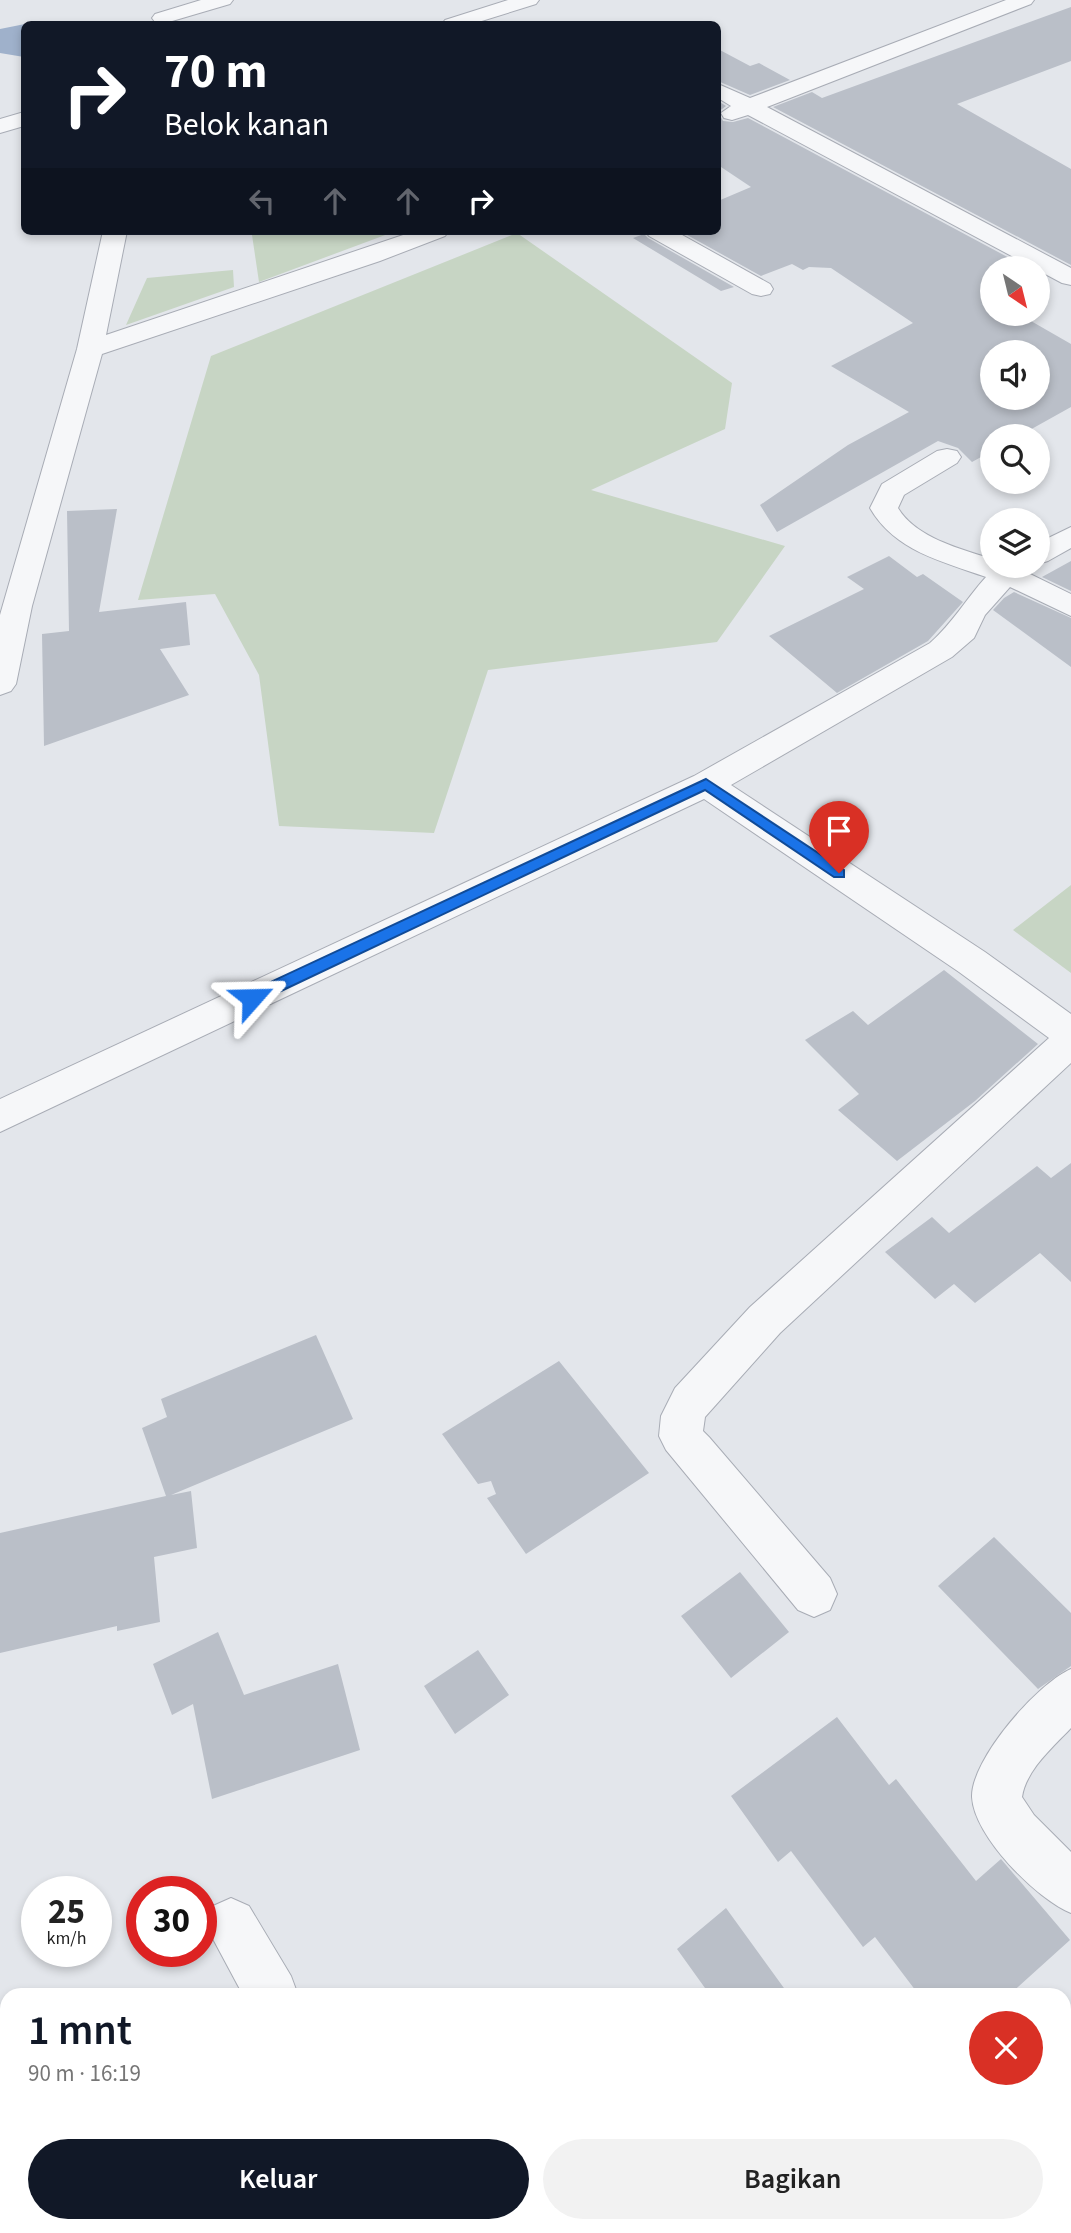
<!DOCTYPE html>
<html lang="id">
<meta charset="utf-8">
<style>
body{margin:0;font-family:"Source Sans 3",sans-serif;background:#f2f2f2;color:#222;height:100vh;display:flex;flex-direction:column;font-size:26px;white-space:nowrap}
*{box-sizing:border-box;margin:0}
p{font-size:23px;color:#767676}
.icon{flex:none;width:38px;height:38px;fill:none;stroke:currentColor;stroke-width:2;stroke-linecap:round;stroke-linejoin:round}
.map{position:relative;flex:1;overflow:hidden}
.drawer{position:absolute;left:0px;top:1988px;width:1071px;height:245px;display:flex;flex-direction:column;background:#fff;border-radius:21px 21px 0 0;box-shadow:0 4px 10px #0003}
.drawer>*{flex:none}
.top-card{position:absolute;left:21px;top:21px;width:700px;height:214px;border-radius:10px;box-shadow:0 4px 10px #0003;background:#111827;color:#fff;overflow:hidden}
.needle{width:46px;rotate:145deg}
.tools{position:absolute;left:980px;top:256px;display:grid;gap:14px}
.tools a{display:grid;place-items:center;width:70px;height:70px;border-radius:50%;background:#fff;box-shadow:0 4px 10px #0003;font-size:35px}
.speed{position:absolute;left:21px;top:1876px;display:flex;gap:14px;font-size:35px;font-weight:700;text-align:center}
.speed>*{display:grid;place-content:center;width:91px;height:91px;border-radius:50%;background:#fff;box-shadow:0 4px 10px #0003;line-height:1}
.speed small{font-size:18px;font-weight:400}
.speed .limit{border:10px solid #d22;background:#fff;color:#111}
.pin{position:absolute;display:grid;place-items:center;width:60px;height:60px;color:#fff;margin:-72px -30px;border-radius:50% 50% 50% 0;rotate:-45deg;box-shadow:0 0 7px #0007}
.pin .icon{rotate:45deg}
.me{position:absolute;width:77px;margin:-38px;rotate:65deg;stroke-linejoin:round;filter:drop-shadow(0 0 5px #0008)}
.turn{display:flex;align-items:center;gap:24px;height:147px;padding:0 28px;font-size:32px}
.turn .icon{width:91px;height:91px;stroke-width:2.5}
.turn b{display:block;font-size:49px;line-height:60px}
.lanes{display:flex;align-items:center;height:66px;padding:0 28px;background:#0003;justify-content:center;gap:35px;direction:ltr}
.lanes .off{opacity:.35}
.round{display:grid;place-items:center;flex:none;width:74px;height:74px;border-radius:37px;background:#f2f2f2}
.summary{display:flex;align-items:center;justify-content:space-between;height:119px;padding:0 28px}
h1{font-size:42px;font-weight:600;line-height:52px;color:#111827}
.button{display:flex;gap:14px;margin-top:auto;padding:14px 28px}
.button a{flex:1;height:80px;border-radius:42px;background:#111827;color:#fff;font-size:28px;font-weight:600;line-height:80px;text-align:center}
.button a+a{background:#f2f2f2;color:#222}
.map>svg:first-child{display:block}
.green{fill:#c7d5c4}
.water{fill:#9fb1cb}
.building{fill:#babfc8;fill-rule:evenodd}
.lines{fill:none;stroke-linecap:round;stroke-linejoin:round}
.minor-casing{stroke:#a8acb5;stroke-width:2}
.minor{fill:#f6f7f9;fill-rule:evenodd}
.route{fill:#1a73e8;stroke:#114b97;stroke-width:2}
</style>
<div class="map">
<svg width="1071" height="2233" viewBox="0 0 1071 2233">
<rect width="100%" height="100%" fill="#e3e6eb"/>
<path class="green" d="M270,231H396L259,282L252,235Z
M517,233L732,383L725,429L591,490L785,546L717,642L488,670L434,833L279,826L259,675L215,594L138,600L211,356Z
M233,270L234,287L126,325L147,278Z
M1071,885V973L1013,930Z"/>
<path class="water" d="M40,21L44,24H24V57L0,53V29Z"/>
<path class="building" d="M1071,7V61L957,104L1071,169V265L773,107L812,92L822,98Z
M718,49L750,66L759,63L790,80L750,95L718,81Z
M718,101L726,106L718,112L723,121L733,122L748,118L1028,268H992V313H1017L1071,344V407L1019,436H992V451L972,462L958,448L938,441L777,532L760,505L848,445L909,412L831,366L913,323L831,268L809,267L803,270L792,264L761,276L680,231H718V201L751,187L718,165ZM992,352H1038V397H992Z
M644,234L648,238L734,287L721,291L633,238Z
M117,509L99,612L186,602L190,645L160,649L189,695L44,746L42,634L69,631L67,511Z
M889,556L917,577L923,574L963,602L928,641L837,693L769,636L864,589L847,577Z
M1071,561V591L1042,577Z
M1014,592L1071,618V667L993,610L1004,598Z
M944,970L1038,1044L975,1101L897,1161L838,1110L859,1094L805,1040L853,1011L868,1025Z
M1071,1163V1282L1040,1253L975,1303L954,1284L935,1299L885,1252L932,1217L949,1233L1037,1166L1051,1178Z
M316,1335L353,1419L171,1495L191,1491L197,1548L154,1557L160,1622L117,1631V1626L0,1653V1533L166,1496L142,1428L167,1417L161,1399Z
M559,1361L649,1473L526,1554L487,1498L496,1494L491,1481L478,1484L442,1434Z
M994,1537L1071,1613V1666L1038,1689L938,1586Z
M740,1572L789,1632L731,1678L681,1616Z
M218,1632L244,1695L338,1664L360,1750L212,1799L193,1704L172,1715L153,1664Z
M478,1650L509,1695L455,1734L424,1686Z
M837,1717L889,1785L896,1779L976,1881L1001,1859L1070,1940L1009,1995H919L875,1937L863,1947L791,1851L778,1862L731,1796Z
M726,1908L789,1995H710L677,1949Z"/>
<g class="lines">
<g class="minor-casing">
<path id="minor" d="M201,0H233L230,4L162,24L155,22L152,18L155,14Z
M508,0H539L536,4L472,24H442L445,20Z
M1006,0H1034L1031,4L767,107L1071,268V285L1062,283L748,115L732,120L724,118L721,113L731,106L718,98V84L750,98Z
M24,112V126L0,133V119Z
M103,231H127L106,335L415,231H449L445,236L380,261L102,354L32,606L16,684L11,691L0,695V615L77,349Z
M645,231H675L770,284L773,289L770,294L761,296L752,294L649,236Z
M947,449L957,451L961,457L957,463L904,495L898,508C916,538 961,549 992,559V565H1035L1028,573L1071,594V616L1010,587L985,615L974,638L952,657L731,785L985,952L1071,1014V1063L780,1333L705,1417L703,1431L709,1437L830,1578L837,1594L830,1610L814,1617L798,1610L666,1450L659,1436L661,1416L675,1388L750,1307L1049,1038L959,972L704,799L0,1132V1099L694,776L930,643C952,624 966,599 986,577C941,561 895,551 870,508L882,484L937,451Z
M1071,527V548L1048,561L1038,564V543Z
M1071,1669V1728C1053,1747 1026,1770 1022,1797L1034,1815L1071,1852V1913C1037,1899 974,1837 972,1797C971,1759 1038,1683 1071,1669Z
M231,1898L249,1906L291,1976L298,1995H243L205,1924L213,1906Z
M375,2226H432L435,2233H378Z"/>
</g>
<use href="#minor" class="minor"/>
</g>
<path class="route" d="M706,779L844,870V877H834L705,790L258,1002L252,1003L245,998L247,993Z"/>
</svg>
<div class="tools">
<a><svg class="needle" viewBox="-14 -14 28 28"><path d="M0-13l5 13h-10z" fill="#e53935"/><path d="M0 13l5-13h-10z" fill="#767676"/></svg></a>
<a><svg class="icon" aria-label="sound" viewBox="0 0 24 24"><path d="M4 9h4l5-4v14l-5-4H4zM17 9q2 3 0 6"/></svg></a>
<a><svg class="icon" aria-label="search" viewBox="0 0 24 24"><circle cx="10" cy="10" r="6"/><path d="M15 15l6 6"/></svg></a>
<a><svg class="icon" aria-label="layers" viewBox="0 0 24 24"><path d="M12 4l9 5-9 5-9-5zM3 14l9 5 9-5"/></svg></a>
</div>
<div class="speed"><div>25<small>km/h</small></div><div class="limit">30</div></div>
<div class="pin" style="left:839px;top:873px;background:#d93025"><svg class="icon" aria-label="arrive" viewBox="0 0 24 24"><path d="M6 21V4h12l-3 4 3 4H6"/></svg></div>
<svg class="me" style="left:252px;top:998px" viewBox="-20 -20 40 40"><path d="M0-17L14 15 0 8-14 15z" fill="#1a73e8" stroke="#fff" stroke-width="4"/></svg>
<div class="top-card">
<div class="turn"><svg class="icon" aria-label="right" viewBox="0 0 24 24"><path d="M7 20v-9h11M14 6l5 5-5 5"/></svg><div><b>70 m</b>Belok kanan</div></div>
<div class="lanes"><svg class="icon off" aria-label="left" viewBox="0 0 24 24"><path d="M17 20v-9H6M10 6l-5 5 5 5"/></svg><svg class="icon off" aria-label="ahead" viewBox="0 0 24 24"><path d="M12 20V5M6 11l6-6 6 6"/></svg><svg class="icon off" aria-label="ahead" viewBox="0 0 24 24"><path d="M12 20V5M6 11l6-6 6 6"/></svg><svg class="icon" aria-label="right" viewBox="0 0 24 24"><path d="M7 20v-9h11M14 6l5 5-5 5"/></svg></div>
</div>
<section class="drawer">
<div class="summary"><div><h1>1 mnt</h1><p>90 m · 16:19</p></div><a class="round" style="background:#d93025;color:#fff"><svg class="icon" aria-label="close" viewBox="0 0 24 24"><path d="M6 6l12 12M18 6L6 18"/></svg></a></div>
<div class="button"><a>Keluar</a><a>Bagikan</a></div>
</section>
</div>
